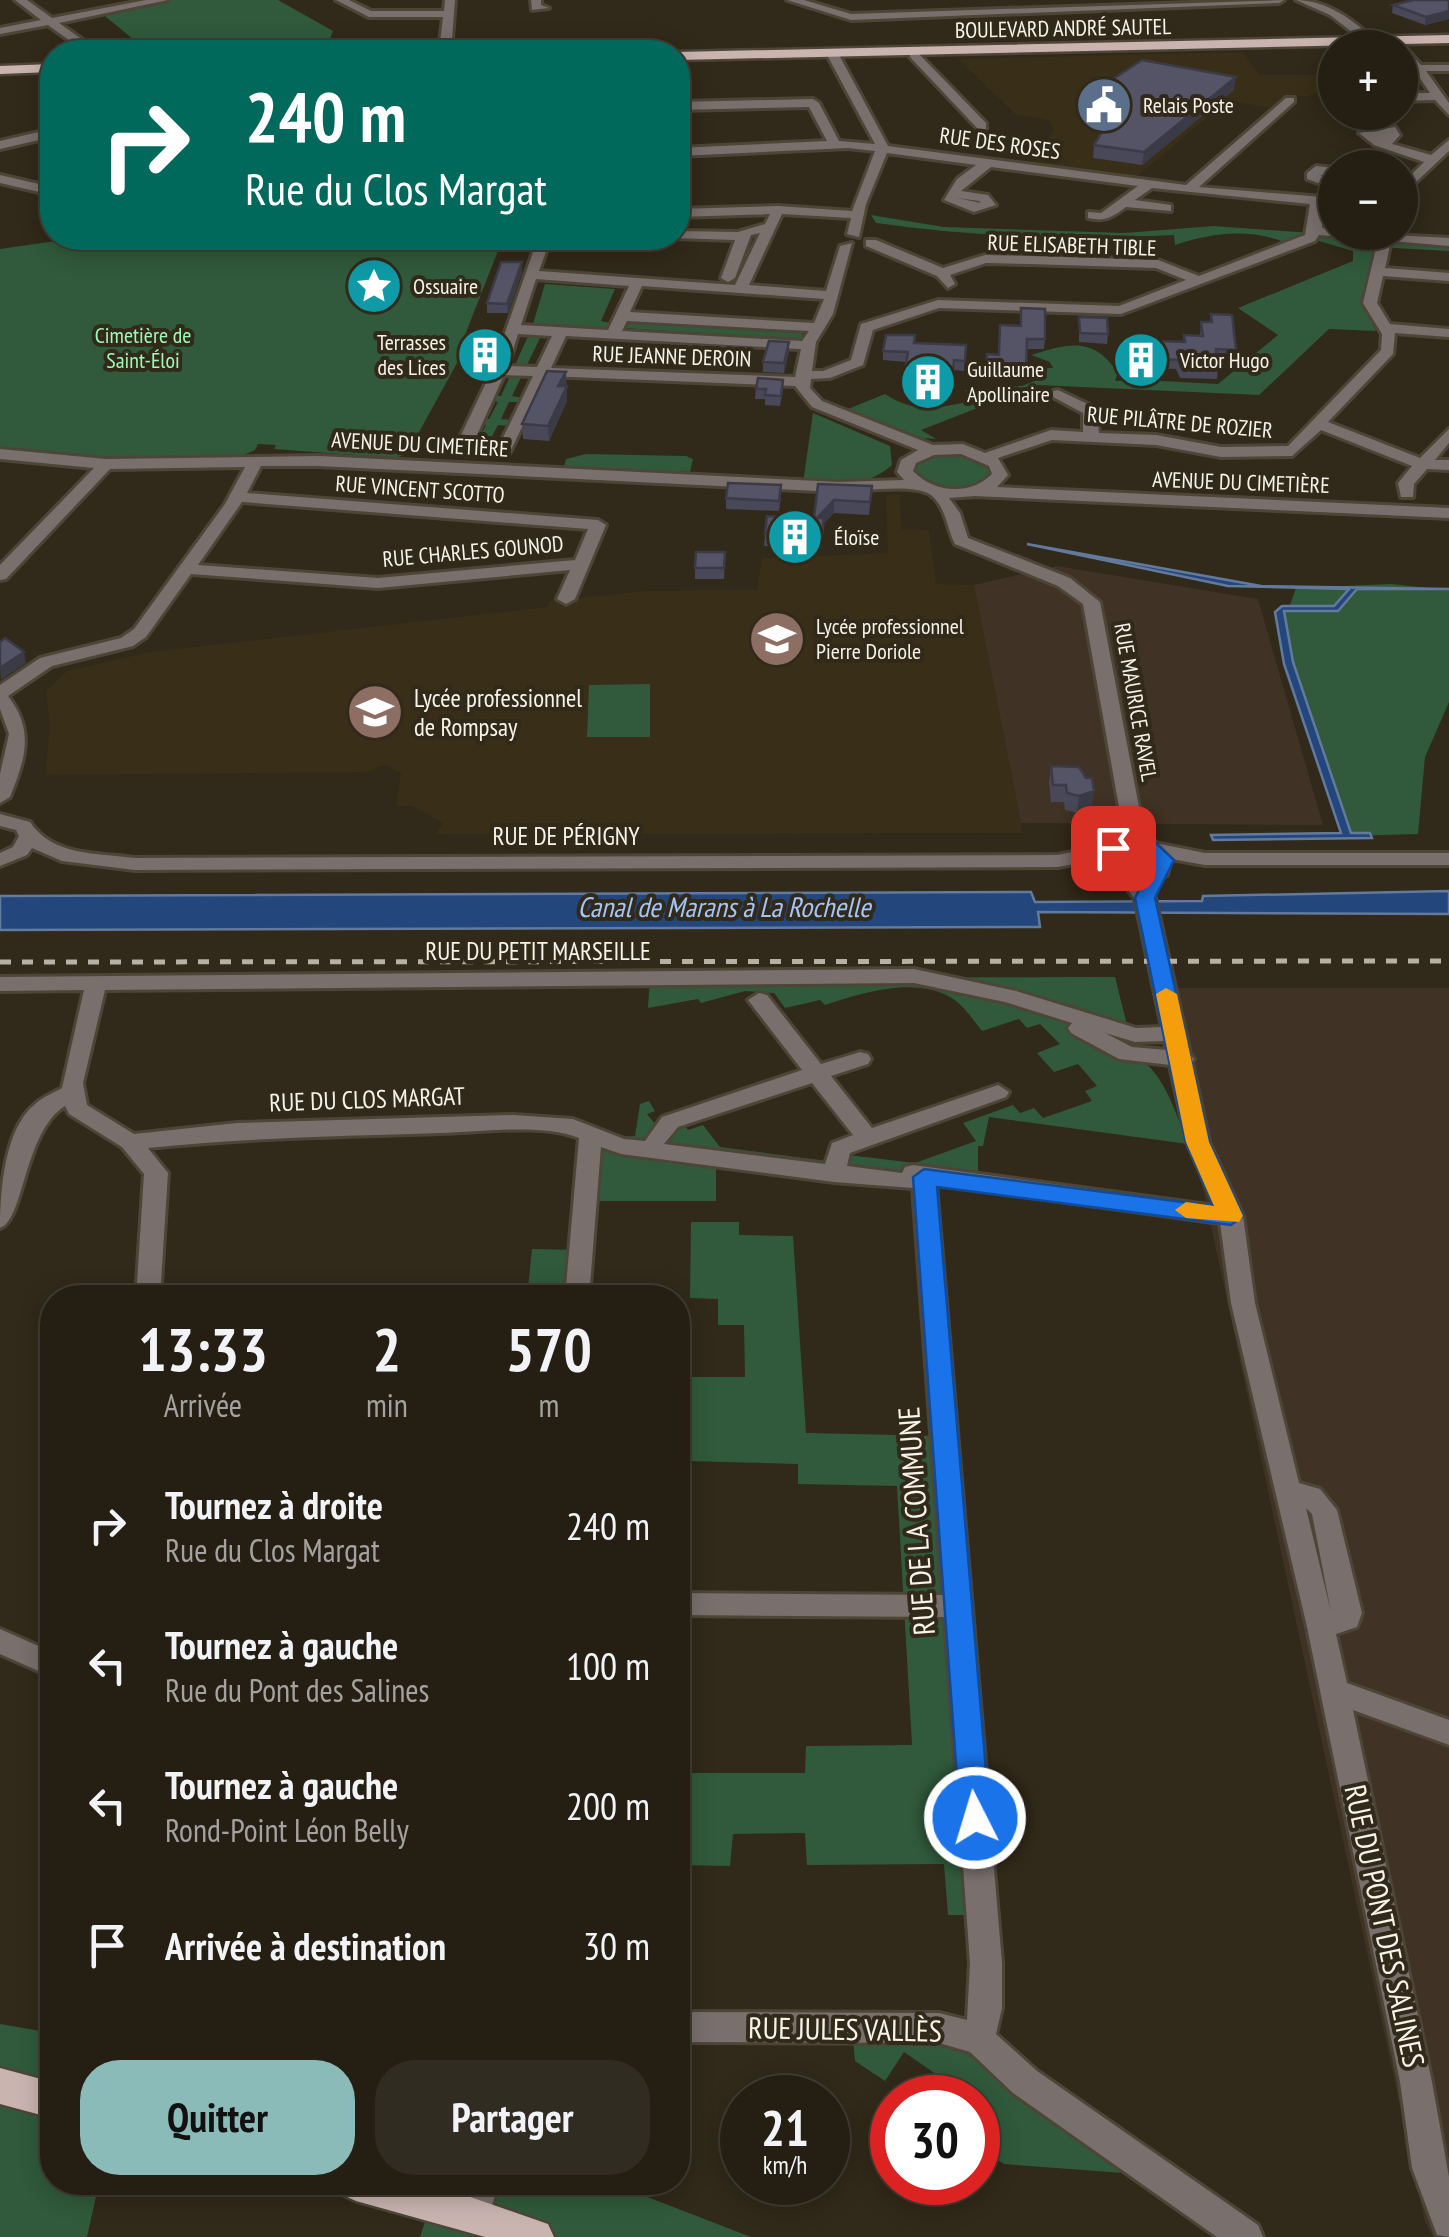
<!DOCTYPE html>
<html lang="fr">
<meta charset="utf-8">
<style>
body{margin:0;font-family:"PT Sans Narrow",sans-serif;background:#312c21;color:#f1f3f6;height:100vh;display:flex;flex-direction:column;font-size:38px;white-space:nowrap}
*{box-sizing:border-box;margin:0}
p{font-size:32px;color:#a3a2a0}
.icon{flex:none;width:55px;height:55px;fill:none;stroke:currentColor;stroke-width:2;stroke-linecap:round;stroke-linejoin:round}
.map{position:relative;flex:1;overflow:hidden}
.panel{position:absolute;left:40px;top:1285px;width:650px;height:910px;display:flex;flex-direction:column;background:#251f13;border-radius:40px;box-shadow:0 5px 25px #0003,0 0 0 2px #423d33}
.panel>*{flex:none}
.hud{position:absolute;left:40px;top:40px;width:650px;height:210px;border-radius:40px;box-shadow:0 5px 25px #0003,0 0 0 2px #423d33;background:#00695c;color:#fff;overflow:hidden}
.tools{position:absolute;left:1318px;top:30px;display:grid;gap:20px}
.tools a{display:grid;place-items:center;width:100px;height:100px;border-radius:50%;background:#251f13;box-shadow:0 5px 25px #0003,0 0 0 2px #423d33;font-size:50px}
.speed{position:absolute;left:720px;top:2075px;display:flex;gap:20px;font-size:50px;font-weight:700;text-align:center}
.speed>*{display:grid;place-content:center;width:130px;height:130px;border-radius:50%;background:#251f13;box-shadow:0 5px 25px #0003,0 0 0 2px #423d33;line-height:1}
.speed small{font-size:25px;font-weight:400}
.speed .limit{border:15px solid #d22;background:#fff;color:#111}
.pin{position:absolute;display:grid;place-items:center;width:85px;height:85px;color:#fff;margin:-42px;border-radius:20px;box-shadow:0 5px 15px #0006}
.me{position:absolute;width:110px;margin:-55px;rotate:355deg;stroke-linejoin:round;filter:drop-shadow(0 0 8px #0008)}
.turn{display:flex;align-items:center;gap:35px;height:210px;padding:0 40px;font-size:45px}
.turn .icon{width:130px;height:130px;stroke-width:2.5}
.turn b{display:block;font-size:70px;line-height:85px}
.eta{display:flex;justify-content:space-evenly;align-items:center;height:170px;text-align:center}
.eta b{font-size:60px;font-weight:700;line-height:70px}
.primary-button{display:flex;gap:20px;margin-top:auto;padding:20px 40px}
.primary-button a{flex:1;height:115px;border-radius:40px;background:#8bbbb9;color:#111;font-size:40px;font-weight:700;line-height:115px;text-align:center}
.primary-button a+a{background:#312c21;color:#f1f3f6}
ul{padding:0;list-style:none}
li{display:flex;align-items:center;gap:30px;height:140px;padding:0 40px}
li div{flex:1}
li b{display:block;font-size:38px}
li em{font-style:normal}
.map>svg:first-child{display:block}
.built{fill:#392e17}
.industrial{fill:#403225}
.green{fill:#305a3b}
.water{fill:#23477d;stroke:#637a9d;stroke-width:2.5}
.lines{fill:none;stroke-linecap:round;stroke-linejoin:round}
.minor-casing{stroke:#4d4536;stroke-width:6}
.major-casing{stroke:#4d4536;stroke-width:5}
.minor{fill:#796f6d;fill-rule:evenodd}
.major{fill:#c9b4b0;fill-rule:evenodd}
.rail{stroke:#b7b1a5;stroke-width:5;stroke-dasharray:11 11;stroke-linecap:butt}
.wall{fill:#484858}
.shaded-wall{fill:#3b3b47}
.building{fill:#545466;stroke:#3b3b47;stroke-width:2.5}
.route{fill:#1a73e8;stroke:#114b97;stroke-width:2.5}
.slow{fill:#f59e0b}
.labels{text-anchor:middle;stroke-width:8;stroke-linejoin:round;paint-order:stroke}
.far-street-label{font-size:22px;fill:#f8f2e8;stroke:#312919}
.far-poi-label{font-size:22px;fill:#f8f2e8;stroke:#312919;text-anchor:start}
.far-park-label{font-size:22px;fill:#9df9b4;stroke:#312919}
.poi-label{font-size:25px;fill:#f8f2e8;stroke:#312919;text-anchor:start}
.street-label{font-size:25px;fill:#f8f2e8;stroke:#312919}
.water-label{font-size:28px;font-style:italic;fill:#a4c4f5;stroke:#312919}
.near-street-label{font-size:30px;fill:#f8f2e8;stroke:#312919}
</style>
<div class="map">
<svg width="1449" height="2237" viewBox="0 0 1449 2237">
<rect width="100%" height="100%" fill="#312919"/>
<path class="built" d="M1243,52L1260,75H1334L1335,85L1308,96H1283L1269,108L1228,100L1135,178L1028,164L1054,130L1048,120L1015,114L958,59Z
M886,495H900L901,529L929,530L936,584L974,585L1023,833L436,834L443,823L412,806H396L401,773L385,765L367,772L45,775L50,727L46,691L67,671L149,652L547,607L550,601L646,591L757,590L762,558L888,553Z"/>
<path class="industrial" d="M1057,566L1258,599L1323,825L1021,823L974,585Z
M1160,988H1449V2237H1433L1425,2222Z"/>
<path class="green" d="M164,0H278L333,31L325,52H85L87,47L139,44L100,12Z
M871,215L944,227L1124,233L1214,226L1449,243V251L1376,247L1364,302L1376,331L1329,329L1259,395L1037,385L921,430L936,439L897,436L843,411L885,394C915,414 938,408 972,401L965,390L1022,386L1037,380L1043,368H1053L1050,362L1031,355C1068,343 1094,336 1118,373L1115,381L1133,380L1132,373L1154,375L1161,381L1218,384L1278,335L1238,308L1353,261V251L1302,236L1284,242C1248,228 1211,233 1175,245L1174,235C1075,240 974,237 876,223Z
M77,238H503L458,353L462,354L407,454L395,458L274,449L276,445L258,444L255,450C216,472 47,459 0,449V249Z
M545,284L615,289L601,321L610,323L607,331L532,327Z
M623,323L803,333L801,339L621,328Z
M520,332L553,337L541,336L512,396L524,398L521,402H509L501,419L513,420L510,426L498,425L488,444L499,448H474L465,444H476L486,425L478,424L481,418L489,419L498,402L490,400L492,395L501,396L528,336L516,335Z
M813,413L890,446L892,465C868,487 834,485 803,483Z
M941,453L966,454L985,462L990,474C973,496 944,488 920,481L912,469L914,464Z
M586,454L686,456L693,459L690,472L564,467L566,459Z
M1391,584L1449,590V702L1425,757L1418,834L1348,836L1288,662L1282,609L1289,608L1296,588Z
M650,684V737H587L589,685Z
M1115,977L1128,1029L1072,1018C1151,1063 1156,1056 1188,1144L989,1117L983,1146H978V1183L716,1160V1201H585L591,1133L605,1138L635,1136L640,1104L649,1101L655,1111L647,1114L659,1129L679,1118L688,1130L703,1125L720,1147L835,1162L848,1155L915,1163L976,1141L963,1123L1013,1105L1020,1113L1034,1108L1043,1118L1092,1101L1085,1091L1097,1086L1078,1064L1054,1072L1037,1053L1060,1044L1040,1024L1027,1028L1019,1019L982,1031C974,1021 966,1009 956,1001C920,974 862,993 825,1005L820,1000L785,1008L774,993L745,991L701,1003L698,999L648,1008L650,978Z
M691,1222H739V1235L793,1236L806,1433L943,1436L983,1915H948L944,1864L807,1865L805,1833L733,1834L730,1866L678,1865V1773H805L806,1746L912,1745L897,1486L798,1484V1464L686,1461V1429L678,1428V1377H745L744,1325H718V1299L690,1298Z
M532,1249L581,1250L577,1297L527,1298Z
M0,2024L52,2033V2182L99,2183L87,2237H0Z
M939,2028L1137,2174L1004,2164L978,2147V2116L983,2107L978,2098L969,2097L904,2052L885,2081L855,2061L852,2029Z
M356,2183H611L751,2237H420L431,2203Z"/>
<path class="water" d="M1027,544L1261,586L1449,589H1357L1338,611H1284L1293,662L1351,833H1370L1372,838L1213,840L1211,835L1341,833L1284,664L1275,612L1282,606H1334L1349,589L1228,586Z
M1449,891V914L1038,912L1040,927L0,930V896L1031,892L1035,902L1202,901L1203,896Z"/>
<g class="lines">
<g class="minor-casing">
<path id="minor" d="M15,0H27L52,18L146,0H168L59,23L83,40L82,52H72L73,43L48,25L0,34V28L41,20Z
M336,0H349L371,11H444L445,0H455L451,52H439L443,17H369Z
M531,0H541V5L549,8L532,10Z
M787,0H804L851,14L1284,0L1279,3L851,20Z
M1296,0C1327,0 1353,20 1376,41L1366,43L1330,15Z
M1401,43L1421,65H1449V71H1426L1449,103V115L1435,100L1400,101V93H1430L1400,48L1395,46Z
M832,50L838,53L888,146L1186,185L1286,98H1294V102L1199,187L1335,198V206L1323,205L1322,228L1335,229V232L1449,238V246L1391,241L1385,268L1449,273V281L1383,276L1377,303L1390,324L1449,329V337L1395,333L1393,354L1328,422L1420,458L1449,429V443L1435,460H1449V470L1427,469L1414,484L1413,497H1401L1398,483L1412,466L1321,430L1292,456L1221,457L1156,445L1052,440L998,458L1008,475L997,487L1449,508V518L975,496L949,498L960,513L968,538L1070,578L1100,602L1139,807L1155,843L1205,853H1449V865H1205L1171,859L1167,875L1142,881L1155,898L1190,1054L1194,1059L1192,1063L1209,1142L1243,1216L1255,1303L1299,1483L1320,1489L1337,1510L1362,1613L1357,1627L1336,1634L1347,1683L1449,1720V1745L1353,1710L1432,2082L1449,2177V2237L1437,2235L1412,2168L1400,2082L1307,1627L1231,1303L1220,1223L936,1184L1002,1963V2008L996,2034L1037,2071L1258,2225L1263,2237H1217L1013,2093L970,2052L939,2043L678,2042V2012L939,2013L967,2020L970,1963L945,1617L678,1615V1593L943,1595L913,1188L834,1182L621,1154L601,1147L589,1298H565L579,1138C543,1123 481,1132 441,1133C343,1136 245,1138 148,1148L168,1173L160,1298H136L144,1174L122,1147L69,1114L65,1106C24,1131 24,1221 0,1228C0,1193 4,1130 34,1105C41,1098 53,1093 62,1088L84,990L0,991V977L914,969L1016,991L1136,1028L1162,1027L1135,899L1118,877L1105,872L1100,859L1058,867L135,870L62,861L32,848L27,855L0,866V853L13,847L19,836L16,830L0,826V814L30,822C52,856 97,853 135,858L1058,855L1134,839L1119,807L1083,604L1058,586L955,544C947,529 946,507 931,495C915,483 860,491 838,492L319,466H261L247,493L598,520L606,525L575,599L566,604L557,599L570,570L378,588L191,574L146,637L133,646L52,666L8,696C35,731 25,759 10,797L0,803V774L9,734L0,709V685L40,658L121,638L134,629L225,504L245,467L110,469L6,579L0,580V565L94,468L0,459V449L106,459L319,456L838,482L904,480L897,472L901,460L918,450L812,407L795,386L547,376L508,456L462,455L454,450L492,370L538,238H551L539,271L735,285L760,233L751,235L735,278L728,282L721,278L735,240L673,238H678V231L738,232L765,224L770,214L678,217V209L778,206L852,211L875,151L848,148L678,156V148L827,141L809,107L678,110V102L813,99L819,103L839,141L875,144L826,53ZM887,153L976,165L957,179L944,200L974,212L996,205L988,195L961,191L991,167L1138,186L1101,213L1088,212V218C1106,222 1112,217 1126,207L1171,211V205L1135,200L1152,188L1310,204L1305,235L1199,276L1158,260L1030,256L985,255L943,268L876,240H866V246L937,276L948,288L955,284L950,275L986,263L1030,264L1156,268L1186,280L1119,306L938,300L861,324L851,360L823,371H812L816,342L833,314L852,243L840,246L826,291L749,285L782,214L851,218L847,234L859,237L866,204ZM957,198L979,201L981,203ZM1319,235L1378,240L1363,303L1382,334L1381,350L1288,446L1221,447L1156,435L1099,433L1096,408L1058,390L1053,391V397L1083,413V432L1051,430L985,453L963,444L933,445L822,401L810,388L811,379L830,378L863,365L873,330L939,308L1121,314L1315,241ZM536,279L629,286L608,330L521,325ZM642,286L824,299L814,323L630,312ZM627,321L809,331L802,341L622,331ZM518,334L552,336L537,367L508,366ZM566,336L799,349H801L795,377L551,368ZM504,375L533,376L498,448L472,446ZM961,454L989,466L992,474C970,496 934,493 913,471L916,463L934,455ZM242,502L588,529L575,560L378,578L198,565ZM1131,850L1151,857L1150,867L1137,871L1121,865L1119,855ZM914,983L1005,1002L1072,1023L1068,1028L1071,1033L1119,1059L1170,1065L1187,1142L1215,1206L913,1165L905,1167L902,1173L847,1166L850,1153L1006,1097L1009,1092L998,1085L872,1128L831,1076L868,1064L871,1059L868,1054L860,1052L821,1064L767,995L759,993L748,1000L802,1070L662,1117L645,1141L624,1139L573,1119L513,1115L237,1123L134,1134L87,1105L83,1083L105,990ZM1105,1033L1135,1042L1165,1041L1167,1050L1132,1047ZM812,1083L853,1135L832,1143L825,1164L664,1144L678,1127ZM1306,1508L1312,1514L1331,1612Z
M910,53H918L986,123V129H978L910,57Z
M1395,127L1400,135L1392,144L1431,155L1449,140V151L1400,197V186L1424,162L1374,145L1359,133Z
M52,129V137L0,149V141Z
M1316,166L1336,168L1335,175H1320L1335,182V189L1307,179V173Z
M0,175L52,187V195L0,183Z
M0,1629L52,1652V1677L0,1654Z
M465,2182H499L486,2226L474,2231L462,2226L457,2214Z"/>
</g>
<g class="major-casing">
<path id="major" d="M1449,35V43L678,60L677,52Z
M52,64V72L0,74V66Z
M0,2068L52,2082V2118L0,2104Z
M337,2182H427L548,2224L554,2237H485L356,2201L343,2195Z"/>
</g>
<use href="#minor" class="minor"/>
<use href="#major" class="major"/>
<path class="rail" d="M0,962L1449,961"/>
</g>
<path class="wall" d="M1449,0V19L1425,25L1392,13L1393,5Z
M1096,90H1234L1142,165L1093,158L1094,145L1104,129L1088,119L1089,106L1095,101Z
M522,262V272L508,313H487V303Z
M1211,314L1236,350L1234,360L1217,359L1218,369L1217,379L1180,378L1176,369L1127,367V340L1183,342L1184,335L1200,336L1201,322H1210Z
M1079,317L1108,334L1107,344L1079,342Z
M1000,325L1045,339L1044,349H1027L1025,380L985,379L987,354L999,355Z
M496,336L497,345L488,368H468V358Z
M914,343L966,345L964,371L954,370L951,392L912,390L905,380L906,362L883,360V351Z
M789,352L784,373L763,372V362Z
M566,372L567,401L549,441L523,439L522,424Z
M756,389L783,390L780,406L765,405V399H755Z
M818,484L872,486L869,515L834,513L824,523L822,549L764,546L765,533L814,518Z
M781,496L779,511L726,509V498Z
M725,552L724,579H695V568Z
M1051,766L1092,808L1077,813L1065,810L1064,802H1051L1049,783Z"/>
<path class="shaded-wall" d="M1449,11V19L1425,25L1426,17Z
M1236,77L1234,90L1142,165L1144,152Z
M522,262V272L508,313L507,304Z
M496,336L497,345L488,368L487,358Z
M789,342V352L784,373V363Z
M566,372V387L558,386Z
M567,386V401L549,441L548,426Z
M834,500V513L824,523L822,549V536L817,518Z
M24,652L26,663L1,680L0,668Z
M1094,791L1092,808L1077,813L1079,796Z"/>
<path class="building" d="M1414,0H1449V11L1426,17L1393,5Z
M1142,60L1236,77L1144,152L1094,145L1110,119L1089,106L1104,94L1096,90Z
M501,262H522L507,304L487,303Z
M1021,308L1045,309V339H1027L1026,370L986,369L987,354L999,355L1000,325L1021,326Z
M1211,314L1232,315L1236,350L1216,349L1218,369L1182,368L1178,360L1128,357L1127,340L1185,342L1184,335L1203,336L1201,322H1212Z
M1079,317L1107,318L1108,334L1080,333Z
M480,335L496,336L487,358H468Z
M886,335H915L914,343L966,345L965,361L954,360L952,382L912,380L905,370L908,352L883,351Z
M769,341L789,342L784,363L763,362Z
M547,371L566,372L558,386H567L548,426L522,424Z
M758,378L783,380L781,396L765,395L766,389H756Z
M728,483L781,485L779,501L726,498Z
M818,484L872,486L870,502L834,500L817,518H824L822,536L765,533L767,516L814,518Z
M696,552H725L724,568H695Z
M5,638L24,652L0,668V642Z
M1051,766L1079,767L1086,778H1092L1094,791L1079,796L1067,793L1066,785H1053Z"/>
<path class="route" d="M1129,838L1155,842L1174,860L1155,898L1209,1142L1243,1216L1231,1225L937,1187L990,1818L986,1828L975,1832L965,1828L960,1818L913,1177L924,1169L1214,1206L1186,1142L1135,898L1153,862L1141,851L1113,854L1103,848Z"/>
<path class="slow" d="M1166,988L1177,994L1209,1142L1243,1216L1239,1222L1186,1218L1175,1210L1186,1202L1214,1206L1186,1142L1156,994Z"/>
<defs>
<g id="civic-disc" transform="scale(2.875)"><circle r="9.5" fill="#5c6f8a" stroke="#312919"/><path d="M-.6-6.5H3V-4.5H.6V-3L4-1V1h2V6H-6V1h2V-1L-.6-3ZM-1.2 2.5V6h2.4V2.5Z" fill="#fff"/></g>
<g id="sight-disc" transform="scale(2.875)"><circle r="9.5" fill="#0f9aa8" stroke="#312919"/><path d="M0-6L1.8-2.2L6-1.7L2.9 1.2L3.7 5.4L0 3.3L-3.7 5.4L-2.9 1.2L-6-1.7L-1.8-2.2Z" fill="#fff"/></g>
<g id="building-disc" transform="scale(2.875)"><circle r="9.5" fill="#0f9aa8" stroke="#312919"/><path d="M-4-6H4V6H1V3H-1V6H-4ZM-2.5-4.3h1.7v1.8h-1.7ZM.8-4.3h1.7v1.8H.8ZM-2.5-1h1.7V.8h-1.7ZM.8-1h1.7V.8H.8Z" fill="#fff"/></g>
<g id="school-disc" transform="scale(2.875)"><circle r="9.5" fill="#8d6e63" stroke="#312919"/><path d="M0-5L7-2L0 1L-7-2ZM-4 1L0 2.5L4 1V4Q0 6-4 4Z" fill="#fff"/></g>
</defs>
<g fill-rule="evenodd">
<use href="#civic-disc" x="1104" y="105"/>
<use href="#sight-disc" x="374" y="286"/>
<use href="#building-disc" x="485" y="355"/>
<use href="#building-disc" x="1141" y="360"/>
<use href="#building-disc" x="928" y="382"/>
<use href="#building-disc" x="795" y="537"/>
<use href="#school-disc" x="777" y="639"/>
<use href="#school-disc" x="375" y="712"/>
</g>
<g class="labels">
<g class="far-street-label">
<text transform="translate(1063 28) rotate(-1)" y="8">BOULEVARD ANDRÉ SAUTEL</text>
<text transform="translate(1000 143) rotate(8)" y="8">RUE DES ROSES</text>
<text transform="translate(1072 245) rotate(2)" y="8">RUE ELISABETH TIBLE</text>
<text transform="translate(672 356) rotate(2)" y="8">RUE JEANNE DEROIN</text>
<text transform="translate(1180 422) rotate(5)" y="8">RUE PILÂTRE DE ROZIER</text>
<text transform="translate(420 444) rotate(3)" y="8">AVENUE DU CIMETIÈRE</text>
<text transform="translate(1241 482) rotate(2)" y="8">AVENUE DU CIMETIÈRE</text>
<text transform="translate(420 489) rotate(4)" y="8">RUE VINCENT SCOTTO</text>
<text transform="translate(473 551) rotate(-5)" y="8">RUE CHARLES GOUNOD</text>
<text transform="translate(1136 702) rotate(80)" y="8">RUE MAURICE RAVEL</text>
</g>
<g class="far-poi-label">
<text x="1143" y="113">Relais Poste</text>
<text x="413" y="294">Ossuaire</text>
<text x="446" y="350" text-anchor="end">Terrasses<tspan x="446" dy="25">des Lices</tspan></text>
<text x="1180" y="368">Victor Hugo</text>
<text x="967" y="377">Guillaume<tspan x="967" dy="25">Apollinaire</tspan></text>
<text x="834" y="545">Éloïse</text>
<text x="816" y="634">Lycée professionnel<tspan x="816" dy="25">Pierre Doriole</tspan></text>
</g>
<g class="far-park-label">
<text x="143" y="343">Cimetière de<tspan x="143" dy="25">Saint-Éloi</tspan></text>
</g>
<g class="poi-label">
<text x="414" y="707">Lycée professionnel<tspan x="414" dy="29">de Rompsay</tspan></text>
</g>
<g class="street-label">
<text x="566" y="845">RUE DE PÉRIGNY</text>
<text x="538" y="960">RUE DU PETIT MARSEILLE</text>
<text transform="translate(367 1099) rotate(-2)" y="9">RUE DU CLOS MARGAT</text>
</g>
<g class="water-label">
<text x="724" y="917">Canal de Marans à La Rochelle</text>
</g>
<g class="near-street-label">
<text transform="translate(917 1521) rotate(-94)" y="10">RUE DE LA COMMUNE</text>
<text transform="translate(1384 1926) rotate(78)" y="10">RUE DU PONT DES SALINES</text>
<text transform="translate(845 2030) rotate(1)" y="10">RUE JULES VALLÈS</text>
</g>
</g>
</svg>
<div class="tools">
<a>+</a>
<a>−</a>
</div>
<div class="speed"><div>21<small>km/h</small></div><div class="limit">30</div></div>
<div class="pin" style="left:1113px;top:848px;background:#d93025"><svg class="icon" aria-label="arrive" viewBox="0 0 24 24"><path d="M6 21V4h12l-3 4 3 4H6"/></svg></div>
<svg class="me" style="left:975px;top:1818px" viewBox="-20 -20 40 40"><circle r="17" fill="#1a73e8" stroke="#fff" stroke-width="3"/><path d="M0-11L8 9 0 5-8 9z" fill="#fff"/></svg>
<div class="hud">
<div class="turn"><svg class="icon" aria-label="right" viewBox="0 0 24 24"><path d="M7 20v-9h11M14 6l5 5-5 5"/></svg><div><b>240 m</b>Rue du Clos Margat</div></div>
</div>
<section class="panel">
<div class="eta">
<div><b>13:33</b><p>Arrivée</p></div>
<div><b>2</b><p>min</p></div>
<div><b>570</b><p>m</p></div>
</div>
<ul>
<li><svg class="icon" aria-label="right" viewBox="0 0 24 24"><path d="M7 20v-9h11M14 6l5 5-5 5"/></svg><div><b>Tournez à droite</b><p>Rue du Clos Margat</p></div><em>240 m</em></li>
<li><svg class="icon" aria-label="left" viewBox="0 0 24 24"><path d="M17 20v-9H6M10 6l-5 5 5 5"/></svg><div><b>Tournez à gauche</b><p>Rue du Pont des Salines</p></div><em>100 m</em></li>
<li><svg class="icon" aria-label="left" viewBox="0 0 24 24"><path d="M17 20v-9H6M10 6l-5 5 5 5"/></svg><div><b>Tournez à gauche</b><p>Rond-Point Léon Belly</p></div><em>200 m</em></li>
<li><svg class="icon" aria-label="arrive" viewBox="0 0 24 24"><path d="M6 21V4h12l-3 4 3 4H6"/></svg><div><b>Arrivée à destination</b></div><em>30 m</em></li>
</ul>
<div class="primary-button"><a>Quitter</a><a>Partager</a></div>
</section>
</div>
